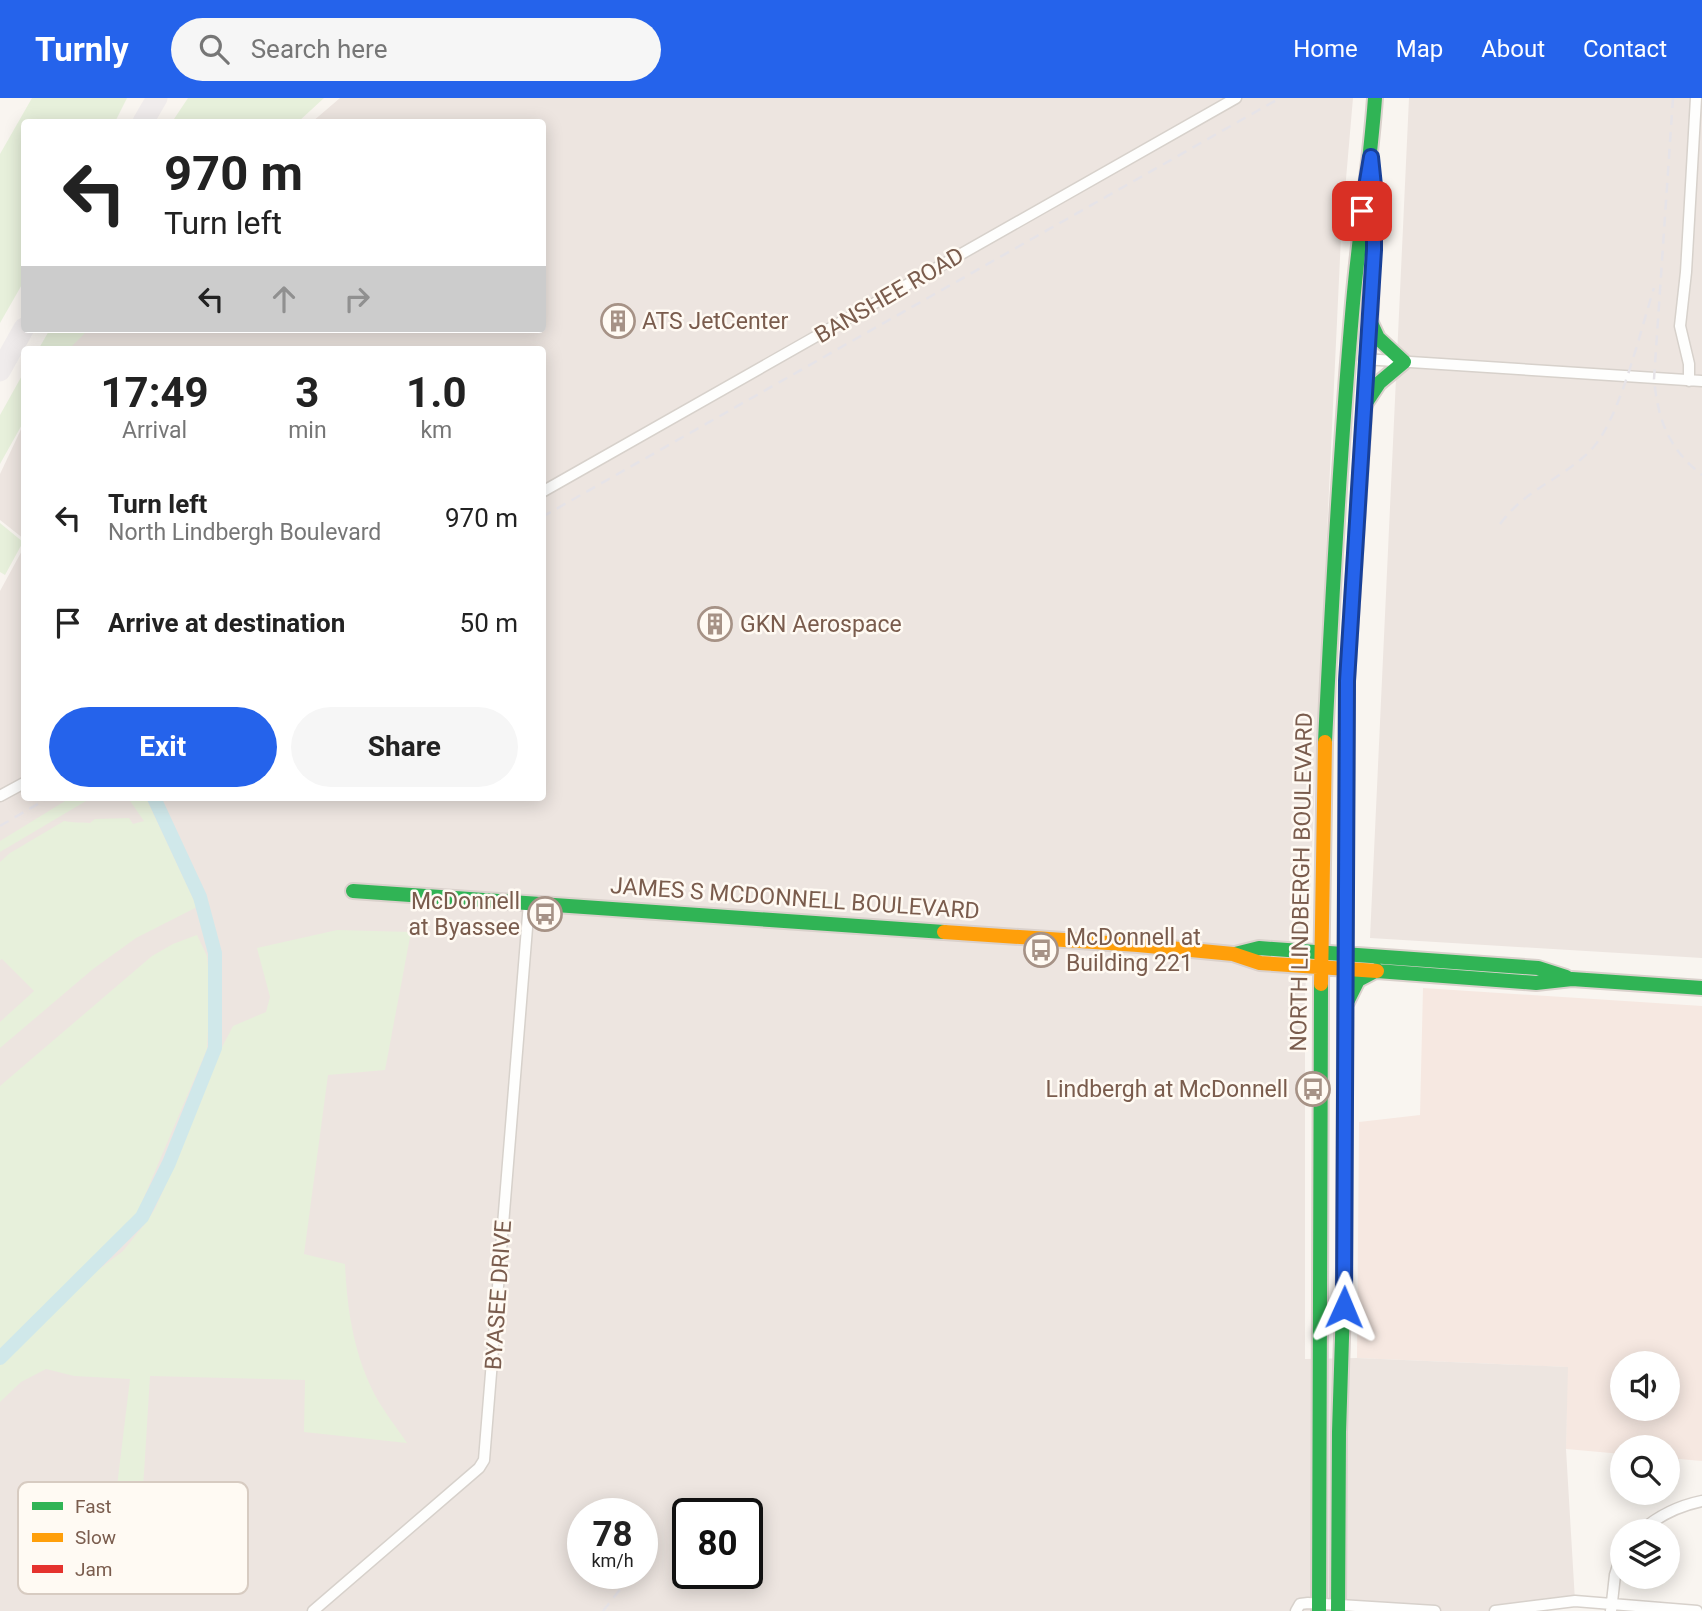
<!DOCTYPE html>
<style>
body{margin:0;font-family:Roboto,sans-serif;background:#f6f6f6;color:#222;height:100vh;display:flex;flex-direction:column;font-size:26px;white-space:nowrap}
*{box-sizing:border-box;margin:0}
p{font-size:23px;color:#767676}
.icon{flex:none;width:38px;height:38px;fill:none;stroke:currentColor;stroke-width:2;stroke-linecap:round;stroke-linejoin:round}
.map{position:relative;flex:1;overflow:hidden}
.details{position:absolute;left:21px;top:248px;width:525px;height:455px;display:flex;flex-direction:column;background:#fff;border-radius:7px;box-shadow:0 4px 18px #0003}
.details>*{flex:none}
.banner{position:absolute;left:21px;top:21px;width:525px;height:214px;border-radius:7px;box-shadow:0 4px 18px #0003;background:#fff;color:#222;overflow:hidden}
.fabs{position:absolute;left:1610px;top:1253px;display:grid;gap:14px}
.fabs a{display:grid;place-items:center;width:70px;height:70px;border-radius:50%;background:#fff;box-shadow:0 4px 18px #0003;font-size:35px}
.speed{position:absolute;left:567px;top:1400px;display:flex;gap:14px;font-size:35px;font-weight:700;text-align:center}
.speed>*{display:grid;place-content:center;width:91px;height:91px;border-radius:50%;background:#fff;box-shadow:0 4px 18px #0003;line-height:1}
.speed small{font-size:18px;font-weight:400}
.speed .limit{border:4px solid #111;border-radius:10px;background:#fff;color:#111}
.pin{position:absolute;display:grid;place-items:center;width:60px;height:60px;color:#fff;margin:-30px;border-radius:14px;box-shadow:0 4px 10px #0006}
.me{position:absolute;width:77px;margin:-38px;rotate:1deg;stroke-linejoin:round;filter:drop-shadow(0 0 5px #0008)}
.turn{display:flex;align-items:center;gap:24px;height:147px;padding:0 28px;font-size:32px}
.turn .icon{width:91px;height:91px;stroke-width:2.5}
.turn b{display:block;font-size:49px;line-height:60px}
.lanes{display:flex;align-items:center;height:66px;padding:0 28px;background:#0003;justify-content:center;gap:35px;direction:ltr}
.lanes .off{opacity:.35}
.eta{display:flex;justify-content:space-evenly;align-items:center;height:119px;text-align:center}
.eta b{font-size:42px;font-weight:700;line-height:49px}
.cta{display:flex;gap:14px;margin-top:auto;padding:14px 28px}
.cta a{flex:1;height:80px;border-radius:42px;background:#2563eb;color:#fff;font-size:28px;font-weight:700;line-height:80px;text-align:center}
.cta a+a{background:#f6f6f6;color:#222}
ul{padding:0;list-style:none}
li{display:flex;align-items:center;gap:21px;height:105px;padding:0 28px}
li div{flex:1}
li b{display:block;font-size:26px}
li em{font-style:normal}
header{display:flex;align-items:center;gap:42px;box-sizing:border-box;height:98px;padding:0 35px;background:#2563eb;color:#fff}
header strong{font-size:33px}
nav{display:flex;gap:38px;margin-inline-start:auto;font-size:24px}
.search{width:490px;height:63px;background:#f6f6f6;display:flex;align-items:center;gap:18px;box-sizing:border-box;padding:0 24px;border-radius:38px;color:#767676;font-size:26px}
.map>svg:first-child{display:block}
.commercial{fill:#f6e8e1;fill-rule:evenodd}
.industrial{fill:#ede5e0;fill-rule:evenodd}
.green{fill:#e7f0db}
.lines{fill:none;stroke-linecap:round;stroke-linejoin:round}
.river{stroke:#d0e8ea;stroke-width:14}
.taxiway{stroke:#f0ecec;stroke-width:21}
.street-casing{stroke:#d7d1cb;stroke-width:13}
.fast-casing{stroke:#dad1cc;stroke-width:18}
.slow-casing{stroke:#dad1cc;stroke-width:18}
.jam-casing{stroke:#dad1cc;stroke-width:18}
.street{stroke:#fefefd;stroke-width:10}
.fast{stroke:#30b455;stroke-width:14}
.slow{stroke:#ff9f0a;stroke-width:14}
.jam{stroke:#e5322d;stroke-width:14}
.rail{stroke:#e6e3e7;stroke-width:2.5;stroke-dasharray:10 7;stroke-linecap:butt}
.route-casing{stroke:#184099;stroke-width:18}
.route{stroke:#2563eb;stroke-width:12}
.labels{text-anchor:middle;stroke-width:5;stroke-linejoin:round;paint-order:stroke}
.street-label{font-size:23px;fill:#7a5c4d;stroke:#fffaf3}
.poi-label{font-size:23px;fill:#7a5c4d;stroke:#fffaf3;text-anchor:start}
.key{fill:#fffaf3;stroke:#d7cbc1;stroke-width:2}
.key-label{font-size:19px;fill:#7a5c4d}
</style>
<header>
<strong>Turnly</strong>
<div class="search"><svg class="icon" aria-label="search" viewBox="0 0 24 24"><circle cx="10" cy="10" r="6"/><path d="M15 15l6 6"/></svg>Search here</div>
<nav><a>Home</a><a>Map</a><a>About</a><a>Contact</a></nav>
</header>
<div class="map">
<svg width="1702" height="1513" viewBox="0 0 1702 1513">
<rect width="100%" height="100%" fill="#f9f5f0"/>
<path class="commercial" d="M1423,890L1702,908V1363L1668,1360V1349H1622V1356L1566,1351L1567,1269L1357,1260L1359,1024L1420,1017ZM1622,1265H1668V1311H1622Z"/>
<path class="industrial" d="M340,0H1353L1341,139L1305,899V1261L1357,1260L1568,1269L1566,1351L1575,1503L1495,1513H0V493L24,449V700H542V252H59L74,231H542V24H312ZM583,1416H642V1475H583ZM688,1416H747V1475H688Z
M1409,0H1702V860L1370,840Z
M24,325V441L0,422V376Z"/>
<path class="green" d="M32,0H127L115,24H24V183L0,225V56Z
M188,0H324L298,24H172Z
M50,231H89L68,252H38Z
M24,274V323L0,366V317Z
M0,425L23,444L5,477L0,474Z
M70,700H91L0,754V743Z
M128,700H146L197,809L136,840L93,871L0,950V924L34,893L2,861L0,862V764L10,755L64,723C74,725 80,724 90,725L95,721L129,720L133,726L144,723Z
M337,832L411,834L385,972L328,977L304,1156L345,1166C347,1212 354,1258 376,1299C385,1315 397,1330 407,1345L304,1334L305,1282L150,1278L140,1439L111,1438L130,1281L74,1278L46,1271L21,1284L0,1304V1265L81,1185L123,1153L144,1127L155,1111L169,1079L219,955L233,928L266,914L270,899L257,850Z
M197,837L207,858L210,890L207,951L136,1118L0,1251V988L152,858L173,846Z"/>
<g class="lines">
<path class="river" d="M0,1260L142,1119L169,1065L215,950V855L200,799L154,700"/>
<path class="taxiway" d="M143,24L157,0
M0,273L24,230"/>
<g class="street-casing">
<path id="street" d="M1364,261L1702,283
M1689,283V266L1680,228L1686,174L1696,0
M542,394L1236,0
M0,698L24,685
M1641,1433C1659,1417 1678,1408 1702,1403
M313,1513L479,1370L484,1362L529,805
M1296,1513L1300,1506L1308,1505L1435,1513
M1495,1513L1575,1503L1697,1513
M1611,1513L1615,1477L1622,1455"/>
</g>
<g class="fast-casing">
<path id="fast" d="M1365,306L1379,285L1404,264L1378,240L1370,223
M1325,644C1332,498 1340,351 1353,205C1359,137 1370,69 1375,0
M353,793L944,834
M1235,856L1259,850L1538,870L1566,879
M1377,873L1536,885L1572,881L1702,890
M1347,904L1358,882L1377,872
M1319,1513L1321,886
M1338,1513L1339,1334L1344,1177L1346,719"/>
</g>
<g class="slow-casing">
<path id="slow" d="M1346,719L1347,583L1366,286
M944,834L1138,847L1233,856L1260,865L1377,873
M1321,886L1325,644"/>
</g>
<g class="jam-casing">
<path id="jam" d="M1366,286L1371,209L1374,94"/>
</g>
<use href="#street" class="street"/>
<use href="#fast" class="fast"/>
<use href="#slow" class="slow"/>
<use href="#jam" class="jam"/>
<path class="rail" d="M1673,0L1654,281C1658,323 1669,351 1702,377
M542,419L1280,0
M1500,426C1527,390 1557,384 1588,355C1619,327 1640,233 1654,190
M0,728L48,700
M603,1513L626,1484"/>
</g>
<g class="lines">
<g class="route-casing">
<path id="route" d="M1344,1209L1347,583L1374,152V88L1371,59L1362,113"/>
</g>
<use href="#route" class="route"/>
</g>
<defs>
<g id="building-ring" transform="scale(1.75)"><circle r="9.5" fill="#fffaf3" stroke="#a69286" stroke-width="1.5"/><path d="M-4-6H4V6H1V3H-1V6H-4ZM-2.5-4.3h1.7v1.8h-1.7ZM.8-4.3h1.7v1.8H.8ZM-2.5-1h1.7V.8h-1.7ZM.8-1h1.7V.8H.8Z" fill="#a69286"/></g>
<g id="bus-ring" transform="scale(1.75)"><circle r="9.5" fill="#fffaf3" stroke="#a69286" stroke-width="1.5"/><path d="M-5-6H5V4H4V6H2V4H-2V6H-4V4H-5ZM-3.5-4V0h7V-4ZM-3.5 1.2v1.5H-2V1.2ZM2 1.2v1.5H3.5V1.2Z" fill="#a69286"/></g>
</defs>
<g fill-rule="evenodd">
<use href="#building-ring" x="618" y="223"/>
<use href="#building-ring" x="715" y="526"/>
<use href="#bus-ring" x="545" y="816"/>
<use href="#bus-ring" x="1041" y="852"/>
<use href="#bus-ring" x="1313" y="991"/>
</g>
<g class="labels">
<g class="street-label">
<text transform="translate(889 197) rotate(-30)" y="8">BANSHEE ROAD</text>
<text transform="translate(1301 784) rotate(-89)" y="8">NORTH LINDBERGH BOULEVARD</text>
<text transform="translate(795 800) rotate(4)" y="8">JAMES S MCDONNELL BOULEVARD</text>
<text transform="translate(498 1197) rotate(-86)" y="8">BYASEE DRIVE</text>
</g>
<g class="poi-label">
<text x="642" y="231">ATS JetCenter</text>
<text x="740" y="534">GKN Aerospace</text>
<text x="520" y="811" text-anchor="end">McDonnell<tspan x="520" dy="26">at Byassee</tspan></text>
<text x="1066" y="847">McDonnell at<tspan x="1066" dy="26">Building 221</tspan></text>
<text x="1288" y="999" text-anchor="end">Lindbergh at McDonnell</text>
</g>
</g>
<rect x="18" y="1384" width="230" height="112" rx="10" class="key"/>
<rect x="32" y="1404" width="31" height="8" fill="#30b455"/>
<rect x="32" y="1435" width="31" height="9" fill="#ff9f0a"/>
<rect x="32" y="1467" width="31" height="8" fill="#e5322d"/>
<g class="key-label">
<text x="75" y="1415">Fast</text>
<text x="75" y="1446">Slow</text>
<text x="75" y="1478">Jam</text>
</g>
</svg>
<div class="fabs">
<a><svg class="icon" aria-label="sound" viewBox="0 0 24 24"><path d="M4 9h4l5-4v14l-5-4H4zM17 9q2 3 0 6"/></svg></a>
<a><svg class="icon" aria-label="search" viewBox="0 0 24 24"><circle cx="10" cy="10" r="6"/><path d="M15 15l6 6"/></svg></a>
<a><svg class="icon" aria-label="layers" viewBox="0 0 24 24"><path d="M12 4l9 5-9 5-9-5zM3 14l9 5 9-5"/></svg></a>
</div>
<div class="speed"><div>78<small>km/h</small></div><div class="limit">80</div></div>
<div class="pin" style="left:1362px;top:113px;background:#d93025"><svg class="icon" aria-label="arrive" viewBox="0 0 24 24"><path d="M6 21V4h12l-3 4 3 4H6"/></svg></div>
<svg class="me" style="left:1344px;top:1209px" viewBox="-20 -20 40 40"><path d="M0-17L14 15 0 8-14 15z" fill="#2563eb" stroke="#fff" stroke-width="4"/></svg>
<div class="banner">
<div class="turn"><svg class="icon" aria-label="left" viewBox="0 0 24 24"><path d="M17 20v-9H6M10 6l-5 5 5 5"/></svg><div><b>970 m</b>Turn left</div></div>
<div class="lanes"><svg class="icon" aria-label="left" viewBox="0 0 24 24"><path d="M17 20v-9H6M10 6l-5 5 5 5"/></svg><svg class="icon off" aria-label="ahead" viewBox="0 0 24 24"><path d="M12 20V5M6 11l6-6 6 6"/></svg><svg class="icon off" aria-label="right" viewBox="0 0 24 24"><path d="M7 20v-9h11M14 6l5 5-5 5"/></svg></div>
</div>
<section class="details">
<div class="eta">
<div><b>17:49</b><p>Arrival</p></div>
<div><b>3</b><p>min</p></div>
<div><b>1.0</b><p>km</p></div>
</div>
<ul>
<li><svg class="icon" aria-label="left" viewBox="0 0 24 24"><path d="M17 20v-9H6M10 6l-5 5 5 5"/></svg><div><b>Turn left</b><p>North Lindbergh Boulevard</p></div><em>970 m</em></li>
<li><svg class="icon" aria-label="arrive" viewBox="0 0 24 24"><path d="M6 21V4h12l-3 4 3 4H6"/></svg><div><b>Arrive at destination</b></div><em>50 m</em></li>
</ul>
<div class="cta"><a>Exit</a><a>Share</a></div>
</section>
</div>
